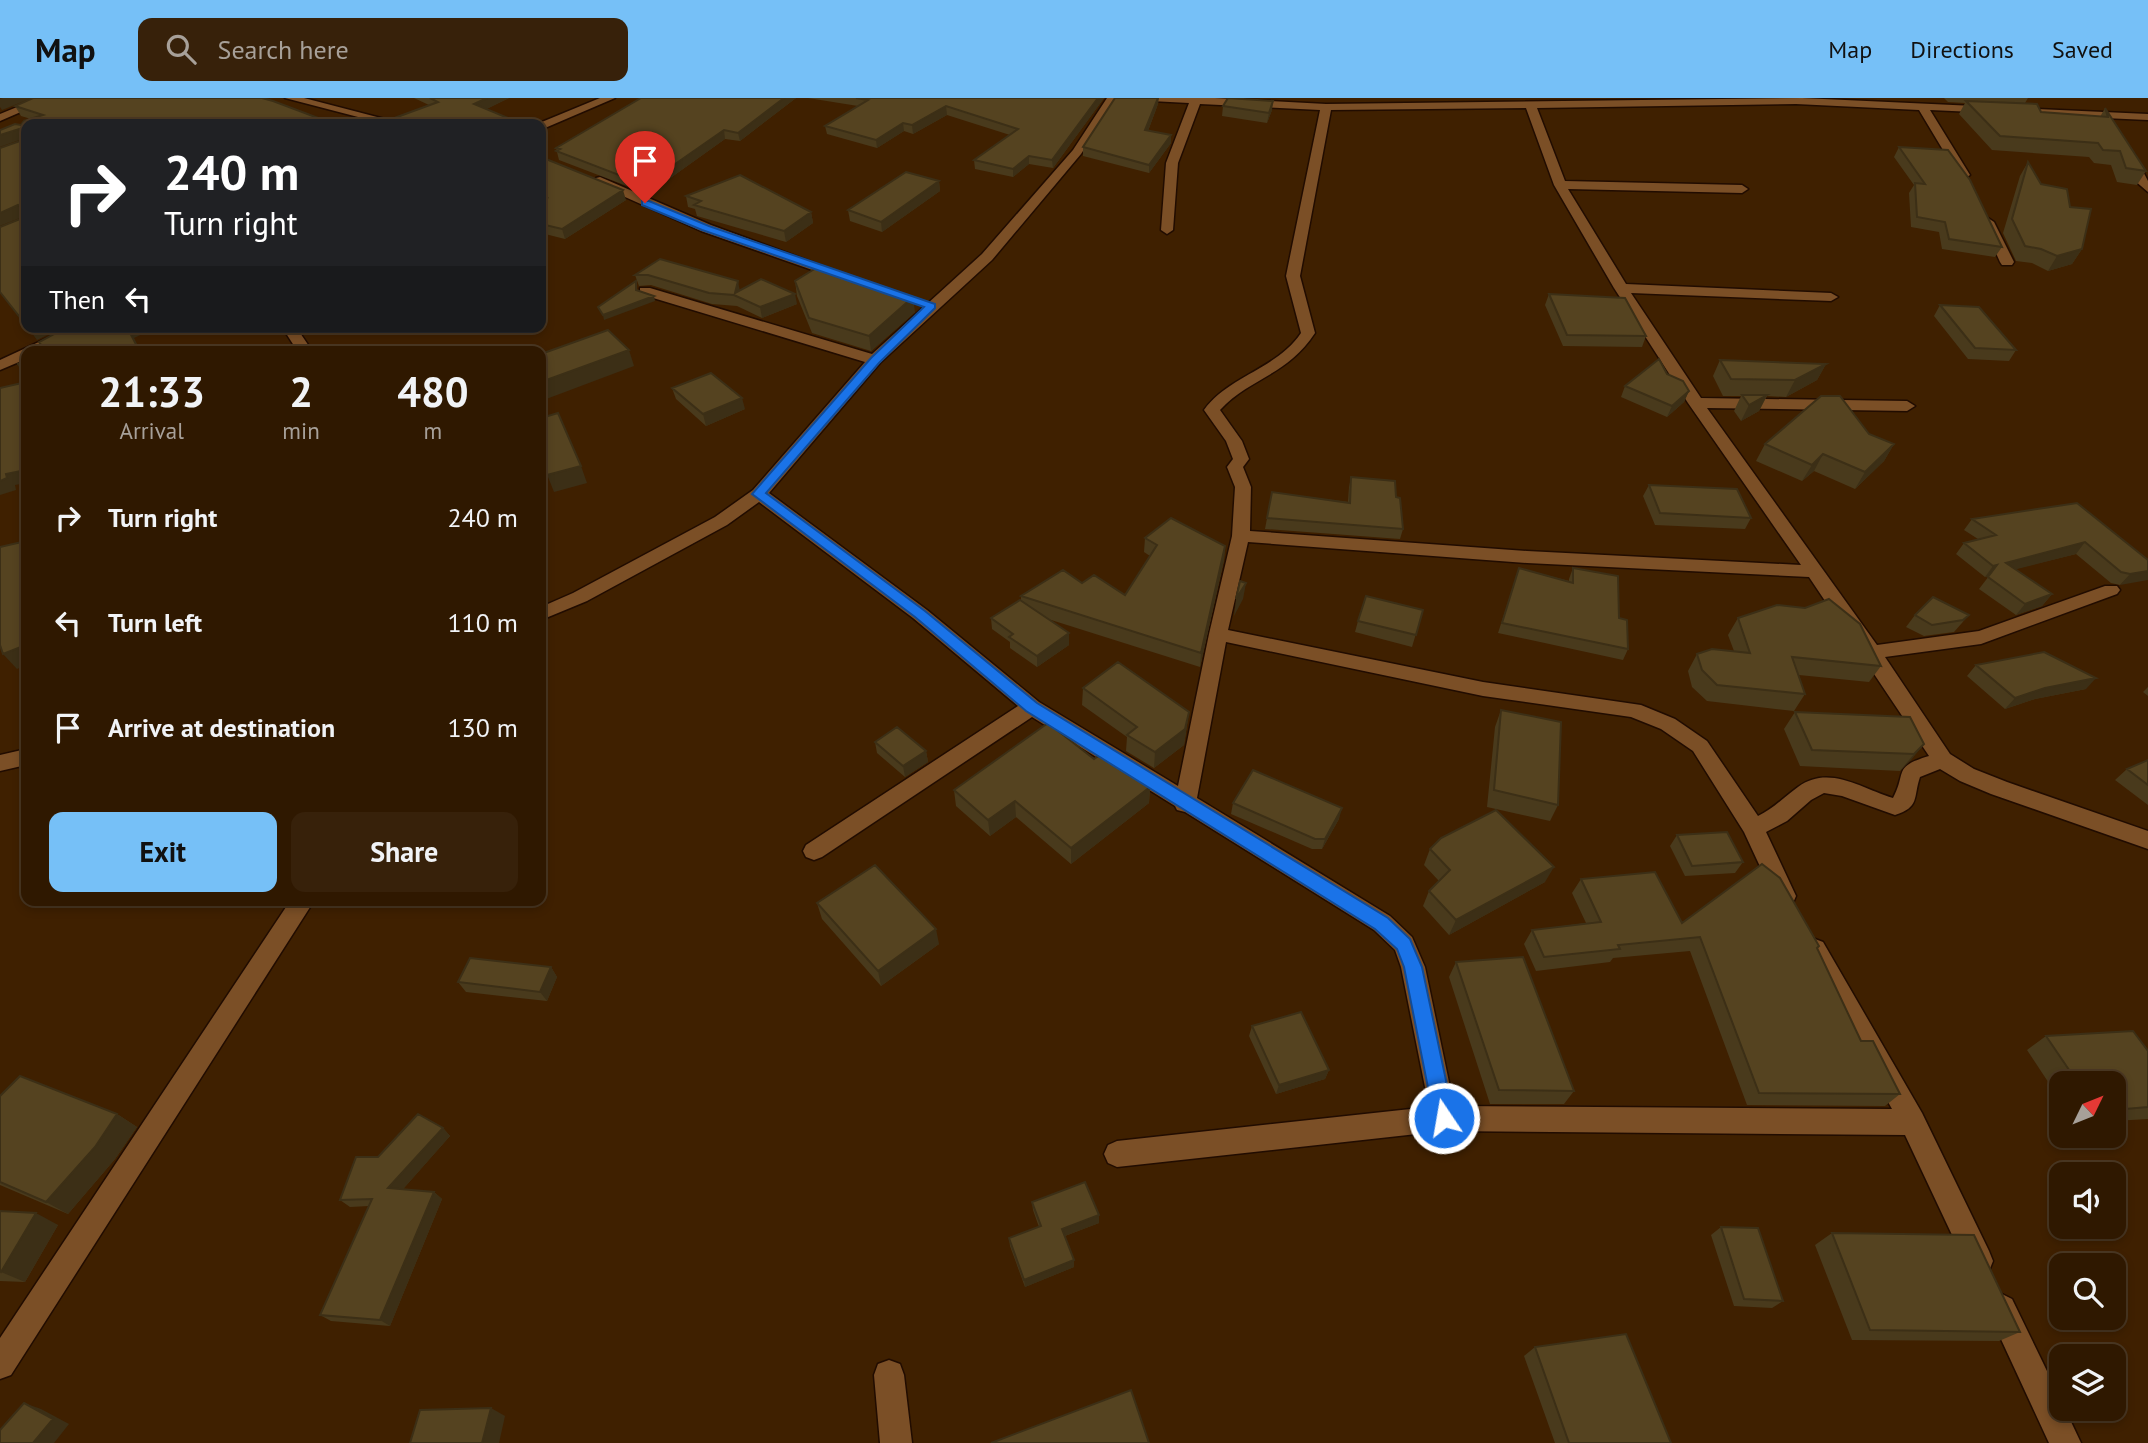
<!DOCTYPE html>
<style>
body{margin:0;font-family:"PT Sans",sans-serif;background:#37210a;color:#f1f3f6;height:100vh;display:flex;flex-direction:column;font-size:26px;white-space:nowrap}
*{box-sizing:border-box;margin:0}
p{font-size:23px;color:#a7a099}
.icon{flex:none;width:38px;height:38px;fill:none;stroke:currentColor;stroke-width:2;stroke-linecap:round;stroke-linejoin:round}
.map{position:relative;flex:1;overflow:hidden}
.details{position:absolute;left:21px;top:248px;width:525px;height:560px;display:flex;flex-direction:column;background:#2f1800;border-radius:14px;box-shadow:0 4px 10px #0003,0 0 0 2px #4a3722}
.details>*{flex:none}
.top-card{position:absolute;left:21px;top:21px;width:525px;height:214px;border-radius:14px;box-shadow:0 4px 10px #0003,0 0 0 2px #4a3722;background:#202124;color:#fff;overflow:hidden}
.needle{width:46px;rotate:47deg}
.buttons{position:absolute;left:2049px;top:973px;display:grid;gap:14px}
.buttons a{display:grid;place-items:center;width:77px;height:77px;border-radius:14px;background:#2f1800;box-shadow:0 4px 10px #0003,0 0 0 2px #4a3722;font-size:35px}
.pin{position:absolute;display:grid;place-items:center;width:60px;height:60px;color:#fff;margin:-72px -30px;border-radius:50% 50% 50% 0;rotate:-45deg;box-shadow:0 0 7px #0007}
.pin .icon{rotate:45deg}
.me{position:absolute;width:77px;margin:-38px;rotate:348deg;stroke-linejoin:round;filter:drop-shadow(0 0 5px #0008)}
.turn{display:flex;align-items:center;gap:24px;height:147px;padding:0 28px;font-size:32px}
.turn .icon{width:91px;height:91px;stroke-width:2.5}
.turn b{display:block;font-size:49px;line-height:60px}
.then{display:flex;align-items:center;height:66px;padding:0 28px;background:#0003;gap:14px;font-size:26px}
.eta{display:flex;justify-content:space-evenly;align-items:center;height:119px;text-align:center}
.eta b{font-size:42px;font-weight:800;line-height:49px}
.primary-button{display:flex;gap:14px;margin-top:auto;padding:14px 28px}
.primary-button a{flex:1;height:80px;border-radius:14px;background:#76c0f7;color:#111;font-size:28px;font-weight:800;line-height:80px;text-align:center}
.primary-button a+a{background:#37210a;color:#f1f3f6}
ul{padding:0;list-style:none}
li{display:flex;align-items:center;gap:21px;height:105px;padding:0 28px}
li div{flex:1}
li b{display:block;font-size:26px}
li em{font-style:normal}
header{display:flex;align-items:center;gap:42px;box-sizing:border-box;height:98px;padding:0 35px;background:#76c0f7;color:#111}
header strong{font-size:33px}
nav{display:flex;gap:38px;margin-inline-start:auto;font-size:24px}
.search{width:490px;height:63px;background:#37210a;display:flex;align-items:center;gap:18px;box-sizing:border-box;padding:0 24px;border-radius:14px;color:#a7a099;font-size:26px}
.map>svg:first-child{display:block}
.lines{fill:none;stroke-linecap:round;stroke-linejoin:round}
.minor-casing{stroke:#210c00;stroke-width:3}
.minor{fill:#7b4f26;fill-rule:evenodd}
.wall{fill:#493a1c}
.shaded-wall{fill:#3c2f16}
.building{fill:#554320;stroke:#3c2f16;stroke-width:2}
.route{fill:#1a73e8;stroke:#114b97;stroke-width:2}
</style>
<header>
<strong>Map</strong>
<div class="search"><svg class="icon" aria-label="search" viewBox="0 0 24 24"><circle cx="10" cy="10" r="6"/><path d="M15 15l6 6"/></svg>Search here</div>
<nav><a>Map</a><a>Directions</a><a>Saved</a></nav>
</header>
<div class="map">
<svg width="2148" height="1345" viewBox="0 0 2148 1345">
<rect width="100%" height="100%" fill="#3f2000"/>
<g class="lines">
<g class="minor-casing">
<path id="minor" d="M39,0H53L0,23V16Z
M285,0H304L404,26H385Z
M600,0H615L545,30L541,31V26H537Z
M1107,0H1117L1081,56L992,162L880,265L769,395L927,512L1039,604L1178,688L1209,536L1232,438L1235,389L1227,369L1233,361L1226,343L1204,312C1228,278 1277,271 1301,235L1286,178L1320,12L1200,6L1178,65L1173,132L1167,136L1161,132L1166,65L1189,5L1151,3L1146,0H1215L1326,6L1802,0L2148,16V22L1930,12L1970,77L1964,81L1958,77L1919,12L1796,6L1537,10L1565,83L1742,87L1748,91L1742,95L1568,91L1626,186L1831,195L1838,199L1831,203L1631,195L1701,300L1907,303L1915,308L1907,313L1707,310L1877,547L1979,533L2105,488H2117L2120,492L2117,496L1981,546L1885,559L1950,656L1974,671L2007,684L2148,733V751L1991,696L1960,683L1940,671L1920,679C1913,700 1920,709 1895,717L1842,698L1824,695L1811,702L1787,723L1766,734L1796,798L1793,805L1785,808L1777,805L1744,734L1693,653L1661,631L1631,619L1483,598L1226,544L1197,700L1390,818L1412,839L1425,869L1454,1008L1892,1011L1803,851L1807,844L1815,841L1823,844L1922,1015L1989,1153L1993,1163L1989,1173L1979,1177L1969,1173L1905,1037L1444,1033L1117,1069L1108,1065L1104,1056L1108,1047L1117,1043L1429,1009L1401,869L1395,852L1374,832L1185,714L1177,712L1175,708L1032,619L822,759L814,762L806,759L803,753L806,747L1018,608L913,520L759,404L727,427L587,503L541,522V509L573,495L715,419L753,392L865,264L640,196V190H650L872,256L982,156L1073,52ZM1526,10L1554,87L1614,190L1688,305L1801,467L1527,453L1250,433L1251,389L1243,369L1249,361L1242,343L1220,312C1249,280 1287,278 1315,235L1300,178L1331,12ZM1248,444L1527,465L1809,479L1929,658C1892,669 1907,674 1893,700C1862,691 1829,666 1798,689C1784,699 1773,711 1758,718L1707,643L1675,621L1641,607L1483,584L1228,532Z
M2124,54L2134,56L2148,83V94L2134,82L2122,56Z
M600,79L711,127L850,178L848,181H838L701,133L596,86V80Z
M1988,120L1994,124L2014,164L2012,167H2002L2000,164L1982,124Z
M71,229H90L43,254H26V261L0,272V262Z
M282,229H296L313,254H298Z
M26,651V667L0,673V657Z
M290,803H314L11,1277L0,1281V1240Z
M2002,1196L2012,1201L2062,1304V1311H2065L2081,1345H2049L1987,1211L1992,1201Z
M889,1262L900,1266L904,1277L912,1345H880L874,1277L878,1266Z"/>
</g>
<use href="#minor" class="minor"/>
</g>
<path class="wall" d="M414,0H509L486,11L429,7Z
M641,0H796L740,43L725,41L648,96L559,62L556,50Z
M808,0H1104L1053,70L1029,66L1013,79L975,71L974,62L1010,37L947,17L913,36L904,33L877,50L827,36L825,28L858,8Z
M1115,0H1159L1158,6L1148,33L1171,37V45L1149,75L1083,58V49Z
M1944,0H2028L2025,5L2041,14L2100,19L2105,10L2146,73L2137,87L2117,84L2111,67L2094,65L2089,59L1992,52L1959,16L1965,5L1948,4Z
M15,8L334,26H29L27,22L31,21L21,18Z
M1223,8L1272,12L1267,25L1222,18Z
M1899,49L2002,149L1995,159L1942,151L1939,134L1911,129L1909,95L1914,87L1894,59Z
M541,59L626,102L565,141L541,135Z
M2028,64L2041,86L2070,109L2082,151L2072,166L2048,173L2032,165L2016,163L2003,135L2020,78Z
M939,83L940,93L882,134L850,123L848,112Z
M686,98L811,114L813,125L786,144L697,118L695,111L688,109Z
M660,161L740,192L797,206L762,220L737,208L712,206L651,187L639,188L635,177Z
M795,183L915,214L871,253L812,235L797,198Z
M1549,196L1646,238L1642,249L1563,248L1545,207Z
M1940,207L2016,252L2009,263L1968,261L1934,218Z
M1720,262L1826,266L1817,282L1786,299L1767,298L1759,313L1741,323L1734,313L1741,298H1723L1713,278Z
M1667,276L1689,293L1684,304L1667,319L1621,299L1625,288Z
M672,290L745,311L706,328L676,301Z
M1869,336L1894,346L1884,363L1855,391L1814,373L1802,383L1756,363L1765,346Z
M1351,379L1396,399L1403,431L1400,441L1265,431L1272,394L1348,404L1349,389Z
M1649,387L1751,420L1745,431L1655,427L1643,398Z
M2077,405L2148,462L2120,487L2111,485L2076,456L2015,471L2052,496L2042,508L2016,517L1979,491L1989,478L1985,479L1956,456L1964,445L1978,441L1964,432L1972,421Z
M1145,440L1225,448L1224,462L1200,569L1048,521L1069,535V547L1037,569L1010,550V544L992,531L991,520L1021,502V498L1082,485L1125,497L1150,458L1144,454Z
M1519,470L1569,483V481L1573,470L1619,520L1628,551L1623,562L1498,535Z
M1423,512L1412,549L1355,534L1358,523Z
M1915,517H1969L1954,534L1924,538L1906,529Z
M1738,520L1881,568L1869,584L1799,577L1805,596L1794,613L1707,603L1692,589L1688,573L1697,556L1734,553L1728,537Z
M1976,567L2086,591L2035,601L2005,611L1967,578Z
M2148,589V598L2143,594Z
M1083,590L1189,614L1184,647L1154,670L1126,653L1127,639L1082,607Z
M1501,612L1558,707L1550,723L1487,709L1495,629Z
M1795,614L1924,646L1900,673L1800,668L1784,631Z
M875,644L926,653L928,664L905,679L877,655Z
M1094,661L1136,670L1135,677L1150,689L1149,705L1071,766L1016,719L990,738L956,708L954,692Z
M2148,662V707L2115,682L2127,671Z
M1233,705L1339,721L1322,751H1312L1231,716Z
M1677,737L1743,764L1735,775L1685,778L1670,748Z
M1430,751L1545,784L1449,837L1423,808L1429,793L1439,783L1424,767Z
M1581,781L1682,825L1817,850L1861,943L1900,996L1885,1008L1747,1007L1690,853L1613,860L1610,864L1536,873L1524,846L1532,832L1586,825L1572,795Z
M817,805L939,846L881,888L822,821Z
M1456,864L1574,993L1564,1006H1490L1449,879Z
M551,869L557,879L547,903L466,894L458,884Z
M1252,928L1329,972L1325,981L1276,996L1249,938Z
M2046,938L2148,953V1021L2114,1023V985H2062V1005L2027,952Z
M0,998L117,1016L137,1029L115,1061L68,1116L0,1087Z
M443,1030L450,1038L403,1091L434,1094L442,1101L390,1228L331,1223L320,1217L369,1108L350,1109L340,1102L378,1059Z
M1032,1104L1099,1125L1065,1138L1074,1169L1025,1189L1010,1148L1009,1140L1039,1129L1033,1112Z
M0,1113L58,1127L25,1184L0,1183Z
M1721,1129L1783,1203L1772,1210L1734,1208L1711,1137Z
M1832,1135L2020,1234L1999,1243L1852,1242L1815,1147Z
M1535,1249L1671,1345H1555L1524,1258Z"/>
<path class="shaded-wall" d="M3,0H32L2,12L0,9V1Z
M487,0H509L477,16L474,6Z
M784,0H796L740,43L738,35Z
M1098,0H1104L1053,70L1052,62Z
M1158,0V6L1145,41V32Z
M1273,3L1272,12L1267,25L1269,15Z
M946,8L947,17L913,36L912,27Z
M508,20L510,26H493Z
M903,25L904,33L877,50L876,42Z
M19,31L25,40L0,49V37Z
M724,32L725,41L648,96L645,87Z
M1171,37V45L1149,75V67Z
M1029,58V66L1013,79V71Z
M939,83L940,93L882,134L881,124Z
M623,92L626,102L565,141L562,131Z
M18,107L25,118L0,128V115Z
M811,114L813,125L786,144L784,133Z
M2082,151L2072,166L2048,173L2057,158Z
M738,183L740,194L735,195Z
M795,196L797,206L762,220L760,209Z
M654,198L655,203L604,222L603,217Z
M913,199L915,214L871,253L869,238Z
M33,229H64L37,242L29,231Z
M127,229L155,230L134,240L141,254H140Z
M238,229H260L242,236Z
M629,252L634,268L541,303V284Z
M1826,266L1817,282L1786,299L1795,282Z
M1689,293L1684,304L1667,319L1672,308Z
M1767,297L1759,313L1741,323L1749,307Z
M742,300L745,311L706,328L703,316Z
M1894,346L1884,363L1855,391L1865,374Z
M1823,356L1814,373L1802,383L1812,367Z
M541,363L581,368L587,385L554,394L548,379L541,381Z
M26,372V385L15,387L16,392L0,397V383L6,376Z
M2085,444L2076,456L1997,476L2006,465Z
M1225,448L1224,462L1200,569L1201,555Z
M1997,467L1989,478L1985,479L1993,468Z
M2148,473V482L2120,487L2130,476Z
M1246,485L1243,501L1234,518L1236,501Z
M2052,496L2042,508L2016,517L2025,506Z
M1069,535V547L1037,569V558Z
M26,547V567L17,571L3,556Z
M2096,580L2086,591L2035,601L2005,611L2015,600L2045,590Z
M1189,614L1184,647L1154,670L1155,654Z
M1924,646L1911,662L1900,673L1914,656Z
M926,653L928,664L905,679L903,668Z
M1150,689L1149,705L1071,766V750Z
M1015,703L1016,719L990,738L988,722Z
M1342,710L1339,721L1322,751L1325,741Z
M1554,769L1545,784L1449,837L1456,822Z
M936,831L939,846L881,888L878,873Z
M551,869L557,879L547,903L540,894Z
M1329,972L1325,981L1276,996L1279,987Z
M117,1016L137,1029L115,1061L68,1116L46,1104Z
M443,1030L450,1038L397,1098L388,1090Z
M434,1094L442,1101L390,1228L380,1222Z
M36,1115L58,1127L25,1184L1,1174Z
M1099,1117V1125L1062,1139V1131Z
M1074,1162V1169L1025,1189L1024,1182Z
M24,1305L41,1311L69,1326L54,1345H33Z
M491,1310L505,1318L499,1345H482Z"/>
<path class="building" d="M33,0H262L273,3L334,26H42L27,22L43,17L15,8Z
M430,0H487L474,6L508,20L493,26H378L438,4Z
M641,0H784L738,35L724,32L645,87L556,53L560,51L556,50Z
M856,0H1098L1052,62L1029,58L1013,71L974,62L1018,31L946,8L912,27L903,25L876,42L825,28L868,2Z
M1115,0H1158L1145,32L1171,37L1149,67L1083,49Z
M1228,0L1273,3L1269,15L1223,8Z
M1966,3L2037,6L2041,14L2108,19L2105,10L2146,73L2126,70L2120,53L2103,52L2098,45L2000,38Z
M24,23L28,26H26V227L0,194V129L20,121L22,110L18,107L0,115V50L20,43L22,33L19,31L0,37V32L15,26L21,27Z
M1899,49L1948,52L1970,82L2002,149L1949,141L1945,124L1917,119L1915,85L1925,86Z
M541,59L623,92L562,131L541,126V104L547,100L541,98Z
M2028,64L2041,86L2067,91L2070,109L2091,111L2082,151L2057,158L2041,151L2025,148L2012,121Z
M906,74L939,83L881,124L848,112Z
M740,77L811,114L784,133L694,107L701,103L686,98Z
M660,161L738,183L735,195L761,181L795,196L760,209L734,197L709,195L648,177H635Z
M821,167L913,199L869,238L809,220L795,183Z
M636,183V192L654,198L603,217L598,209Z
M1549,196L1625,200L1646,238L1567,237Z
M1940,207L1979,209L2016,252L1975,250Z
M67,229H127L140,254H47L39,244Z
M608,232L629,252L541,284V256Z
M1659,261L1667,276L1683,283L1689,293L1672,308L1625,288Z
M1720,262L1826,266L1795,282L1731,281Z
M26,263V277L18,266Z
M711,275L742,300L703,316L672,290Z
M26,284V372L6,376L7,380L0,383V290Z
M1742,297H1767L1749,307Z
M1821,298H1840L1869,336L1894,346L1865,374L1823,356L1812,367L1765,346Z
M558,315L581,368L547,377L541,363V320Z
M1351,379L1395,383L1396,399L1400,400L1403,431L1267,420L1272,394L1350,405Z
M1649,387L1737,391L1751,420L1660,415Z
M2077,405L2148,462V473L2130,476L2121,474L2085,444L2006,465L2052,496L2025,506L1988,479L1997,467L1993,468L1964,445L1996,437L1972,421Z
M1171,420L1225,448L1201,555L1021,498L1063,472L1082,485L1094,477L1125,497L1157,447L1145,440Z
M26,443V547L3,556L0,547V449Z
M1519,470L1573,485V470L1618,478L1619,520L1627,522L1628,551L1502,525Z
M1240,483L1246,485L1236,501Z
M1366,498L1423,512L1416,537L1358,523Z
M1933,499L1969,517L1963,522L1932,527L1915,517Z
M1829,501L1860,526L1881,568L1792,559L1805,596L1717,587L1702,572L1697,556L1712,551L1750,555L1738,520L1777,507L1805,510Z
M1020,502L1069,535L1037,558L1009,539L1013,536L991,520Z
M2044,554L2096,580L2045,590L2015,600L1976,567Z
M1118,564L1189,614L1185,631L1155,654L1127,637L1137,629L1083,590Z
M1501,612L1561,624L1558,707L1494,692Z
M1795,614L1910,619L1924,646L1914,656L1812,652Z
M1048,625L1094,661L1107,652L1136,670L1130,674L1150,689L1071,750L1015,703L988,722L954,692Z
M897,629L926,653L903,668L875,644Z
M2148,662V687L2127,671Z
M1253,672L1342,710L1325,741H1315L1233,705Z
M1496,712L1554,769L1456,822L1429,793L1450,772L1430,751L1441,740Z
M1727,734L1743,764L1692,768L1677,737Z
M1762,766L1780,780L1819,848L1817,850L1861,943H1873L1900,996L1759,995L1700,839L1618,847L1620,851L1544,859L1532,832L1601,824L1581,781L1655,774L1682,825Z
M875,767L936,831L878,873L817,805Z
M1523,859L1574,993L1499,992L1456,864Z
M470,860L551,869L540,894L458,884Z
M1301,914L1329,972L1279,987L1252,928Z
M2133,933L2148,953V1009L2114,1012V985H2078L2046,938Z
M20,978L117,1016L95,1049L46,1104L0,1084V998Z
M418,1016L443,1030L388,1090L434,1094L380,1222L320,1217L372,1101L340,1102L356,1059H378Z
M1085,1084L1099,1117L1062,1131L1074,1162L1024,1182L1009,1140L1041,1128L1032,1104Z
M0,1113L36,1115L1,1174L0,1173Z
M1721,1129L1758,1130L1783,1203L1744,1201Z
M1832,1135L1974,1137L2020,1234L1870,1232Z
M1626,1236L1671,1345H1569L1535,1249Z
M1131,1292L1149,1345H991Z
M24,1305L53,1321L33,1345H0V1332Z
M491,1310L482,1345H410L420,1312Z"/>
<path class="route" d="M642,103H649L709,128L935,206V210L879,265L766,395L925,513L1037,605L1388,820L1410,841L1422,869L1454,1020L1451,1027L1444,1030L1437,1027L1434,1020L1404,869L1397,851L1375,831L1026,613L915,519L752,396L871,260L924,209L702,132L642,107Z"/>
</svg>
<div class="buttons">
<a><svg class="needle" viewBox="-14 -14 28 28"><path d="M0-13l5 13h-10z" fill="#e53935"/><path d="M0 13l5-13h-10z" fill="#a7a099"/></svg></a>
<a><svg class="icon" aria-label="sound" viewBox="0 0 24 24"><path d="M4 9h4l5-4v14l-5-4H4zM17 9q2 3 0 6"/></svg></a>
<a><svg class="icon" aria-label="search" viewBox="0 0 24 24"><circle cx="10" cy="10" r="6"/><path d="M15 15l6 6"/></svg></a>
<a><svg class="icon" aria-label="layers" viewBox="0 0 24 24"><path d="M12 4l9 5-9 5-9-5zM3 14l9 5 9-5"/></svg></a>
</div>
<div class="pin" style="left:645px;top:105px;background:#d93025"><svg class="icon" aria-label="arrive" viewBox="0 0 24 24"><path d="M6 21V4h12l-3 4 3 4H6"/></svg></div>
<svg class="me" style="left:1444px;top:1020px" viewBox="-20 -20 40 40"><circle r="17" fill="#1a73e8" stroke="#fff" stroke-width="3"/><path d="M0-11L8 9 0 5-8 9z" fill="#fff"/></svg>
<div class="top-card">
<div class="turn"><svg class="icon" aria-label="right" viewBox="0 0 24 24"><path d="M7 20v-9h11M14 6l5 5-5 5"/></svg><div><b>240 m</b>Turn right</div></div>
<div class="then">Then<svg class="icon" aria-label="left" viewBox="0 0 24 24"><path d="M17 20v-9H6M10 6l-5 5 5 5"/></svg></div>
</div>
<section class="details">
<div class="eta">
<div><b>21:33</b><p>Arrival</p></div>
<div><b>2</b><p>min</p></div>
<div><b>480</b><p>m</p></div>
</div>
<ul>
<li><svg class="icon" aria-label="right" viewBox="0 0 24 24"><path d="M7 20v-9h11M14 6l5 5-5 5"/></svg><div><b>Turn right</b></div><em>240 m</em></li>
<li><svg class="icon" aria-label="left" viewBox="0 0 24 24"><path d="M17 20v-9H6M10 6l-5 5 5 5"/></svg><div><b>Turn left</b></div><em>110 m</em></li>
<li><svg class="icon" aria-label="arrive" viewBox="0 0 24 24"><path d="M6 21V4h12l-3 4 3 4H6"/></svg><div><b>Arrive at destination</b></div><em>130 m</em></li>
</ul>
<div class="primary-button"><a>Exit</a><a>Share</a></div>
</section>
</div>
